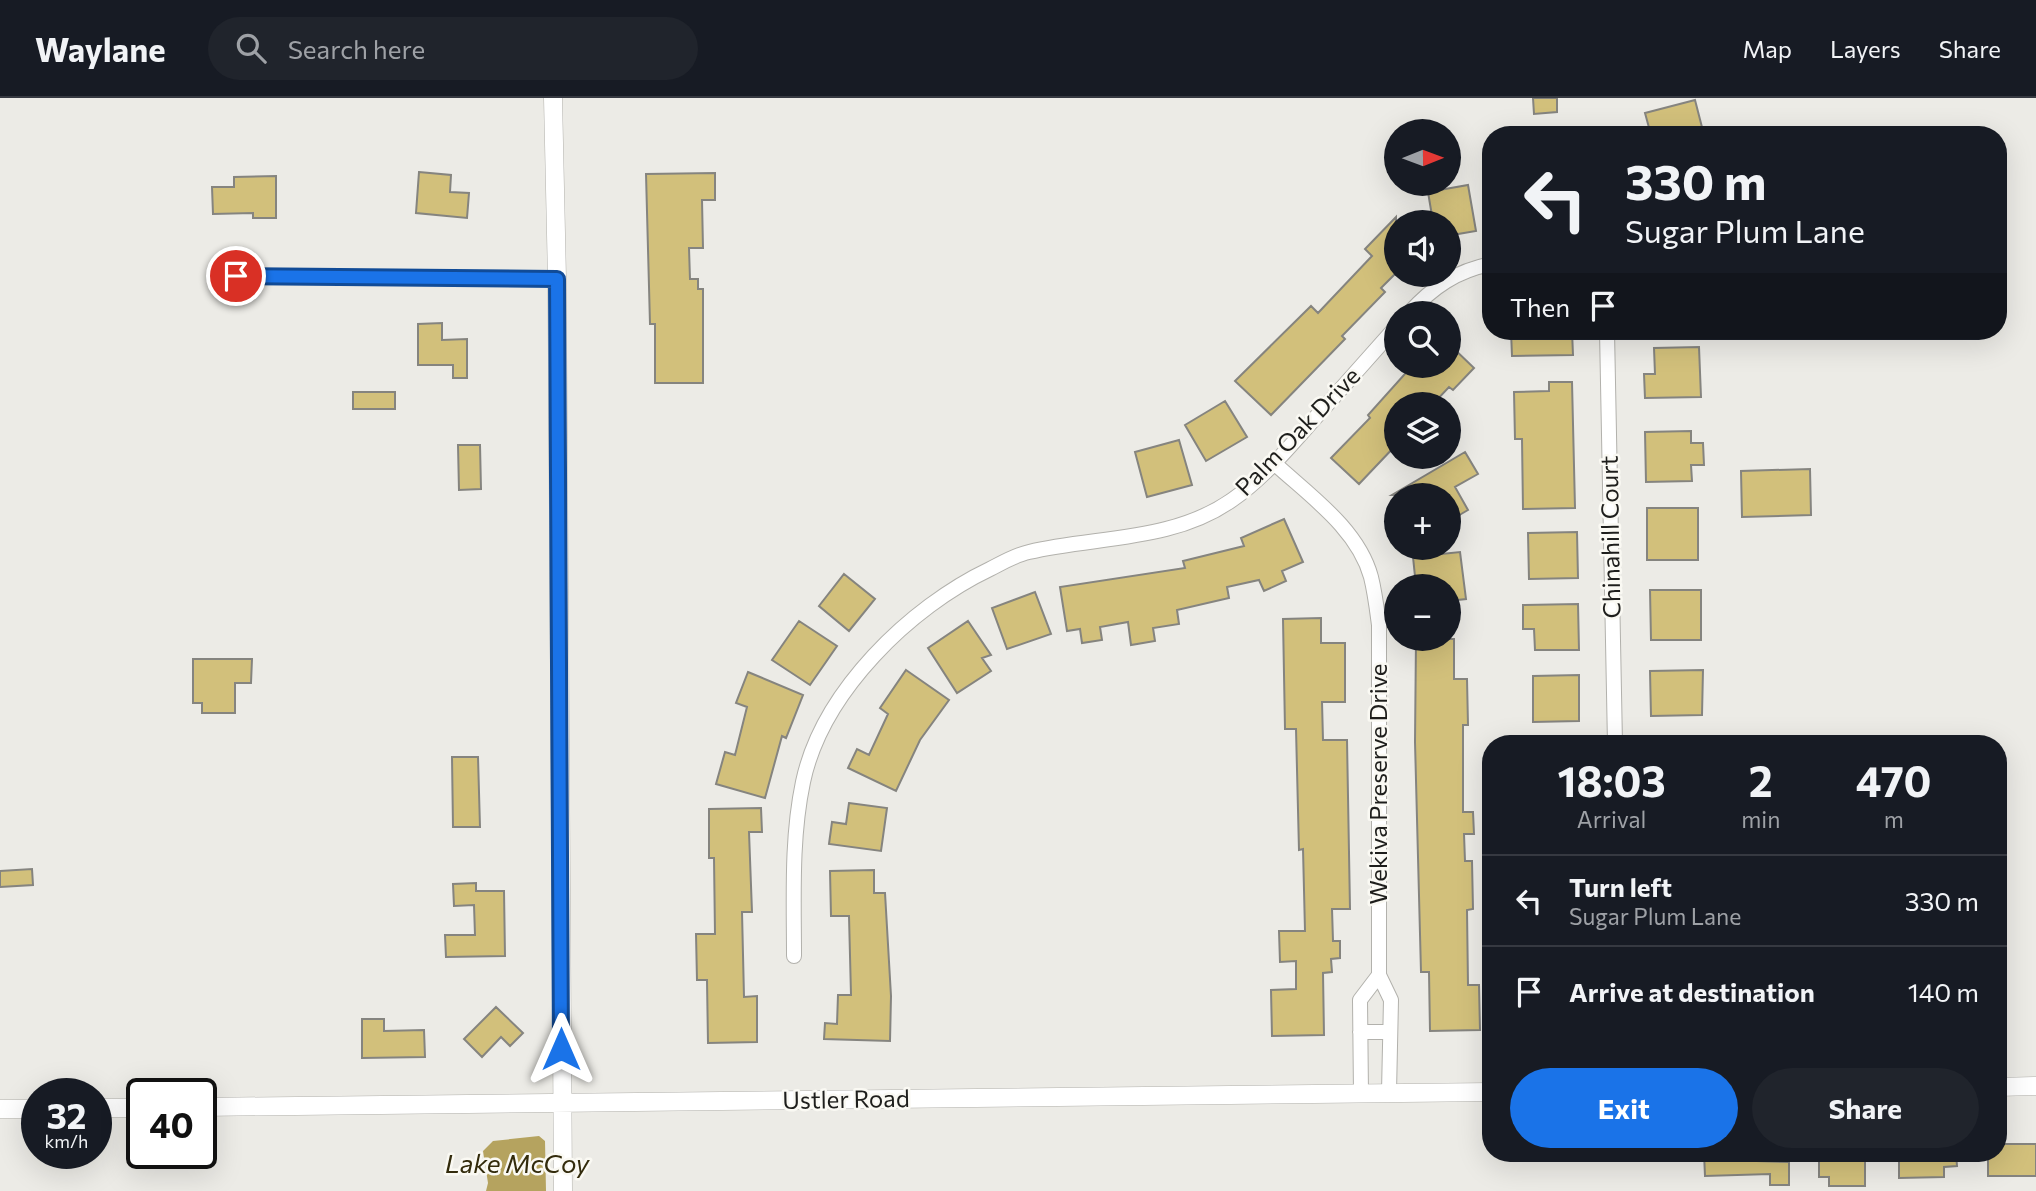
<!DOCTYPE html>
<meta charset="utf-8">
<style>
body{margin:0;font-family:Commissioner,sans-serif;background:#20242c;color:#f1f3f6;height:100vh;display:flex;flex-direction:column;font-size:26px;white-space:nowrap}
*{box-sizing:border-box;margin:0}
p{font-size:23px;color:#9ea1a6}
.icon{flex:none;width:38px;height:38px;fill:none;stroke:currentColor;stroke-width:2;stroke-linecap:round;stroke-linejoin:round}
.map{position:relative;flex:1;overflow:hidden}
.details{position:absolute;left:1482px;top:637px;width:525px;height:427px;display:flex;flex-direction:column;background:#171b24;border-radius:28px;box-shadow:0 7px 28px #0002}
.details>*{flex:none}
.top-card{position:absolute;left:1482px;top:28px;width:525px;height:214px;border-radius:28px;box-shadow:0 7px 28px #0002;background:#171b24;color:#f1f3f6;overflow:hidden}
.needle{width:46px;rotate:89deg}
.tools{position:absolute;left:1384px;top:21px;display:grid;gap:14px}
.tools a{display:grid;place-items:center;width:77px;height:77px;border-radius:50%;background:#171b24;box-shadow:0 7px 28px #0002;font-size:35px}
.speed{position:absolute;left:21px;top:980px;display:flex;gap:14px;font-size:35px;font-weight:700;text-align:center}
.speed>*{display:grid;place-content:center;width:91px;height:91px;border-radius:50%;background:#171b24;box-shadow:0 7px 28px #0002;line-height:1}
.speed small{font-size:18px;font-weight:400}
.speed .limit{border:4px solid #111;border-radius:10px;background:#fff;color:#111}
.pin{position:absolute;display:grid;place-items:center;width:60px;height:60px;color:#fff;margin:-30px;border:4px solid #fff;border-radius:50%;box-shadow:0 2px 7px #0007}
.me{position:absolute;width:77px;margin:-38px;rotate:0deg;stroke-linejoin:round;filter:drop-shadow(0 0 5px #0008)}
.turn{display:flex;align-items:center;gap:24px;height:147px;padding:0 28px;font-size:32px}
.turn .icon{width:91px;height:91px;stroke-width:2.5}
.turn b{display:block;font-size:49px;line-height:60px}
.then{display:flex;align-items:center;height:66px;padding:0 28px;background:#0003;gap:14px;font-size:26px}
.eta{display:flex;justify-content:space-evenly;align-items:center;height:119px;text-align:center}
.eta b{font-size:42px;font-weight:700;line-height:49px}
.button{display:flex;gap:14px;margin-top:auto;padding:14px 28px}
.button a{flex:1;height:80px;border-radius:42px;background:#1a73e8;color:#fff;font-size:28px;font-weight:700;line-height:80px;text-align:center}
.button a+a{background:#20242c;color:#f1f3f6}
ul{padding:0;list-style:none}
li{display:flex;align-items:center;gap:21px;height:91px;padding:0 28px;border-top:2px solid #363941}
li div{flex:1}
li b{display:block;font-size:26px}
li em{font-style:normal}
header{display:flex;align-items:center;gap:42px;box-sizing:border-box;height:98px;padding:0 35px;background:#171b24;border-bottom:2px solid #363941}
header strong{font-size:33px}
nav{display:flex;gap:38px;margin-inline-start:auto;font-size:24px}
.search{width:490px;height:63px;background:#20242c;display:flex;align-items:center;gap:18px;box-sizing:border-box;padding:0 24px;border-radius:38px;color:#9ea1a6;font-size:26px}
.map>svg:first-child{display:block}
.water{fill:#b5a35f}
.building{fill:#d2c07b;stroke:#85847f;stroke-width:2}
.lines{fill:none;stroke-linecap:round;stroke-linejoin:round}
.minor-casing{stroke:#b2b1ac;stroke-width:16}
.tertiary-casing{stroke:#b2b1ac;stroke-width:19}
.minor{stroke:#fff;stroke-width:14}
.tertiary{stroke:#fff;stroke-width:18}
.route-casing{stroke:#114b97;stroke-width:18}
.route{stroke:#1a73e8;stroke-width:12}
.labels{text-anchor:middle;stroke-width:5;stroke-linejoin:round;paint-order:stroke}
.street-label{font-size:24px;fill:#1e1e1c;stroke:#faf9f3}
.water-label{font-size:26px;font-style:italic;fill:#332b0c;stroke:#faf9f3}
</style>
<header>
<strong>Waylane</strong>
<div class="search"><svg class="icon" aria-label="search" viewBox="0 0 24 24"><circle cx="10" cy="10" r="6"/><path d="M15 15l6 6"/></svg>Search here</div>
<nav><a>Map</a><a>Layers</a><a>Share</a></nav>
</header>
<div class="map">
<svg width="2036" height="1093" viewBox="0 0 2036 1093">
<rect width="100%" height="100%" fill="#ecebe6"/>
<path class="water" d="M539,1038L545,1043L546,1093H486L488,1085L483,1053L493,1043Z"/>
<path class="building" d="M1533,0H1557V14L1534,16Z
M1695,2L1704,37H1651L1645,15Z
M419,74L451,77L450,94L469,95L467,120L416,115Z
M715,75V102H702L703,150H689L690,181H698V191H703V285H655V226H650L646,76Z
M276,78V120H253V115L213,116L212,89H234V79Z
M1468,87L1476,133L1452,137L1449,124H1433L1428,94Z
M1396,119V175L1381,190L1385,194L1342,238L1345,241L1271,317L1235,283L1311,208L1318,215L1372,158L1365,151Z
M442,225V242L467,241V280H453V267H418V226Z
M1511,233H1572L1573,257L1512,258Z
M1449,246L1474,270L1453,292L1449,289L1433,306H1396V347L1359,386L1331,360L1370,320L1368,317L1412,268H1449Z
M1699,249L1701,299L1645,300L1644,276H1655L1654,250Z
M1549,284H1572L1575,410L1523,411L1522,341H1515L1514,294L1549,293Z
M353,294H395V311H353Z
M1225,303L1247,339L1206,363L1185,327Z
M1691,333V345H1703L1704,367H1691L1692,383L1646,384L1645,334Z
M1179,342L1192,387L1147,399L1135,354Z
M458,347H480L481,391L459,392Z
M1465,354L1478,376L1455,389L1468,412L1449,423V397H1392Z
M1810,371L1811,417L1742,419L1741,373Z
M1647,410H1698V462H1647Z
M1284,421L1303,464L1282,473L1286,483L1264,493L1259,482L1227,489L1229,500L1177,512L1179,526L1153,530L1155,543L1131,547L1128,524L1100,529L1102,542L1082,545L1080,531L1067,533L1060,489L1185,470L1183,463L1244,448L1241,440Z
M1577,434L1578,480L1529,481L1528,435Z
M1460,454L1466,501L1449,503V488H1416L1413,459Z
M844,476L875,501L849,533L819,508Z
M1650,492H1701V542H1651Z
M1035,494L1051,536L1007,551L992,510Z
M1578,506L1579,552H1535L1534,531H1523V507Z
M1321,520V545H1345V604H1322L1323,642H1347L1350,811H1332L1333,843H1340V860L1331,861L1332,874L1323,875L1324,937L1272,938L1271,892L1296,891V863L1280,864L1279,833H1305L1303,751L1299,752L1296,631H1285L1283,521Z
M799,523L837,548L810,587L772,562Z
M968,523L991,557L982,560L991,573L957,595L928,550Z
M1416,541H1454V581H1467L1468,627H1463V714H1473L1474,736H1464L1465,763H1472L1473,811L1467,812L1468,887H1479L1480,932L1430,933L1429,874H1421L1415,644Z
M193,561H252L251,585H235V615H202V605H193Z
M906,572L949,602L920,642L896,693L848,670L857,651L869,657L888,616L880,610Z
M1703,572L1702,617L1651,618L1650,573Z
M748,574L803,597L786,640L782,638L765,700L716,686L725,654L735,657L747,609L736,605Z
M1579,577V623L1533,624V578Z
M452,659H478L480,729H453Z
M849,705L887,710L881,753L829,746L832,724L846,726Z
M761,710L762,734H749L752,814H742L744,899L757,898V944L708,945L707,882H697L696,836H715L714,760H709V711Z
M32,771L33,787L0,789V773Z
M874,772V795H885L891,898L890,943L824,941L825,925L837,926L838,897H851L849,818H831L830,773Z
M476,785V793H504L505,858L446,859L445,837H475L474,807L454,808L453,786Z
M496,909L523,935L510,948L501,939L482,959L464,941Z
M362,921H384V933L424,932L425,959L362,960Z
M1998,1046H2036V1078H1988V1055H1998Z
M1704,1055H1757V1063L1789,1064V1087H1770V1076L1705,1078Z
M1819,1055H1865V1088H1829V1079H1819Z
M1899,1055H1956L1957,1068L1944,1069V1079L1899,1080Z"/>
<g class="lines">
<g class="minor-casing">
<path id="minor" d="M236,178L557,181
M1409,215C1433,189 1456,173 1491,166
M1607,233L1615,646
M1274,365C1310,398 1358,431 1371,479C1375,495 1377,512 1379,527V877L1391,902L1389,994
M794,858C794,800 791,741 803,684C822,594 910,509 990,471C1002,465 1015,457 1029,454C1097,438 1172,444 1232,402C1261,382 1285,354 1308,328C1337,295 1367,262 1396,229
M1360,934H1390
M1361,995L1360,902L1379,877"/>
</g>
<g class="tertiary-casing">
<path id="tertiary" d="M553,0L557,181L563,1093
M1998,989L2036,988
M201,1009L1491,994
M96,1010H142
M0,1011H37"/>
</g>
<use href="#minor" class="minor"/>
<use href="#tertiary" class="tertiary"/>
</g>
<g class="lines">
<g class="route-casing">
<path id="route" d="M236,178L557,181L561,951"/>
</g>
<use href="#route" class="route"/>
</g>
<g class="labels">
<g class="street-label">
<text transform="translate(1298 334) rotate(-46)" y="8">Palm Oak Drive</text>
<text transform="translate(1611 439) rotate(-91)" y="8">Chinahill Court</text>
<text transform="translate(1379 686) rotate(-90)" y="8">Wekiva Preserve Drive</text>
<text transform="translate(846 1002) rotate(-1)" y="8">Ustler Road</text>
</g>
<g class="water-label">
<text x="517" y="1075">Lake McCoy</text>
</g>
</g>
</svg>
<div class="tools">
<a><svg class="needle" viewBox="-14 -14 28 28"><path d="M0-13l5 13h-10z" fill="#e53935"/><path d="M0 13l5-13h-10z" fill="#9ea1a6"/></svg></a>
<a><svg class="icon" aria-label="sound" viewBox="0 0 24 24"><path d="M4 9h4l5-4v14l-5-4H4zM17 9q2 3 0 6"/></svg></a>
<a><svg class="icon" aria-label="search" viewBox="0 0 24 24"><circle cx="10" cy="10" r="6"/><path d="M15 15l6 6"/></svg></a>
<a><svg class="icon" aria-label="layers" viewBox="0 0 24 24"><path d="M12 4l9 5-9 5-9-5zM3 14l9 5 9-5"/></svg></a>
<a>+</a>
<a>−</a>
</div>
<div class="speed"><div>32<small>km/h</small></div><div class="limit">40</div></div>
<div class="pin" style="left:236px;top:178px;background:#d93025"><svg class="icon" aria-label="arrive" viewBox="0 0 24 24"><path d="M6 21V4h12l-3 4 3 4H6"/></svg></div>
<svg class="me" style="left:561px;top:951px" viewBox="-20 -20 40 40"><path d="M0-17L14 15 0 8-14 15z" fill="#1a73e8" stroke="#fff" stroke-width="4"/></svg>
<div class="top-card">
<div class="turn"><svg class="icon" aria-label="left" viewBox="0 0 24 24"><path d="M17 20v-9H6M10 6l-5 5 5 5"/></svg><div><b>330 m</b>Sugar Plum Lane</div></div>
<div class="then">Then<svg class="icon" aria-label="arrive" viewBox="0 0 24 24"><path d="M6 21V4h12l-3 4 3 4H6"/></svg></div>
</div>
<section class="details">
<div class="eta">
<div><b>18:03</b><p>Arrival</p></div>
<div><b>2</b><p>min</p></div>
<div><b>470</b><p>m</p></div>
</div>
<ul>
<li><svg class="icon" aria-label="left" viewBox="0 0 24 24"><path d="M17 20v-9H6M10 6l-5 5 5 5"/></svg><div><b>Turn left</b><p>Sugar Plum Lane</p></div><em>330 m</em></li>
<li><svg class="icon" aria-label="arrive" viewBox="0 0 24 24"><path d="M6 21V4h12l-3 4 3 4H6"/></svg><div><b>Arrive at destination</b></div><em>140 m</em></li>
</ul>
<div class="button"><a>Exit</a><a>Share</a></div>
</section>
</div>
